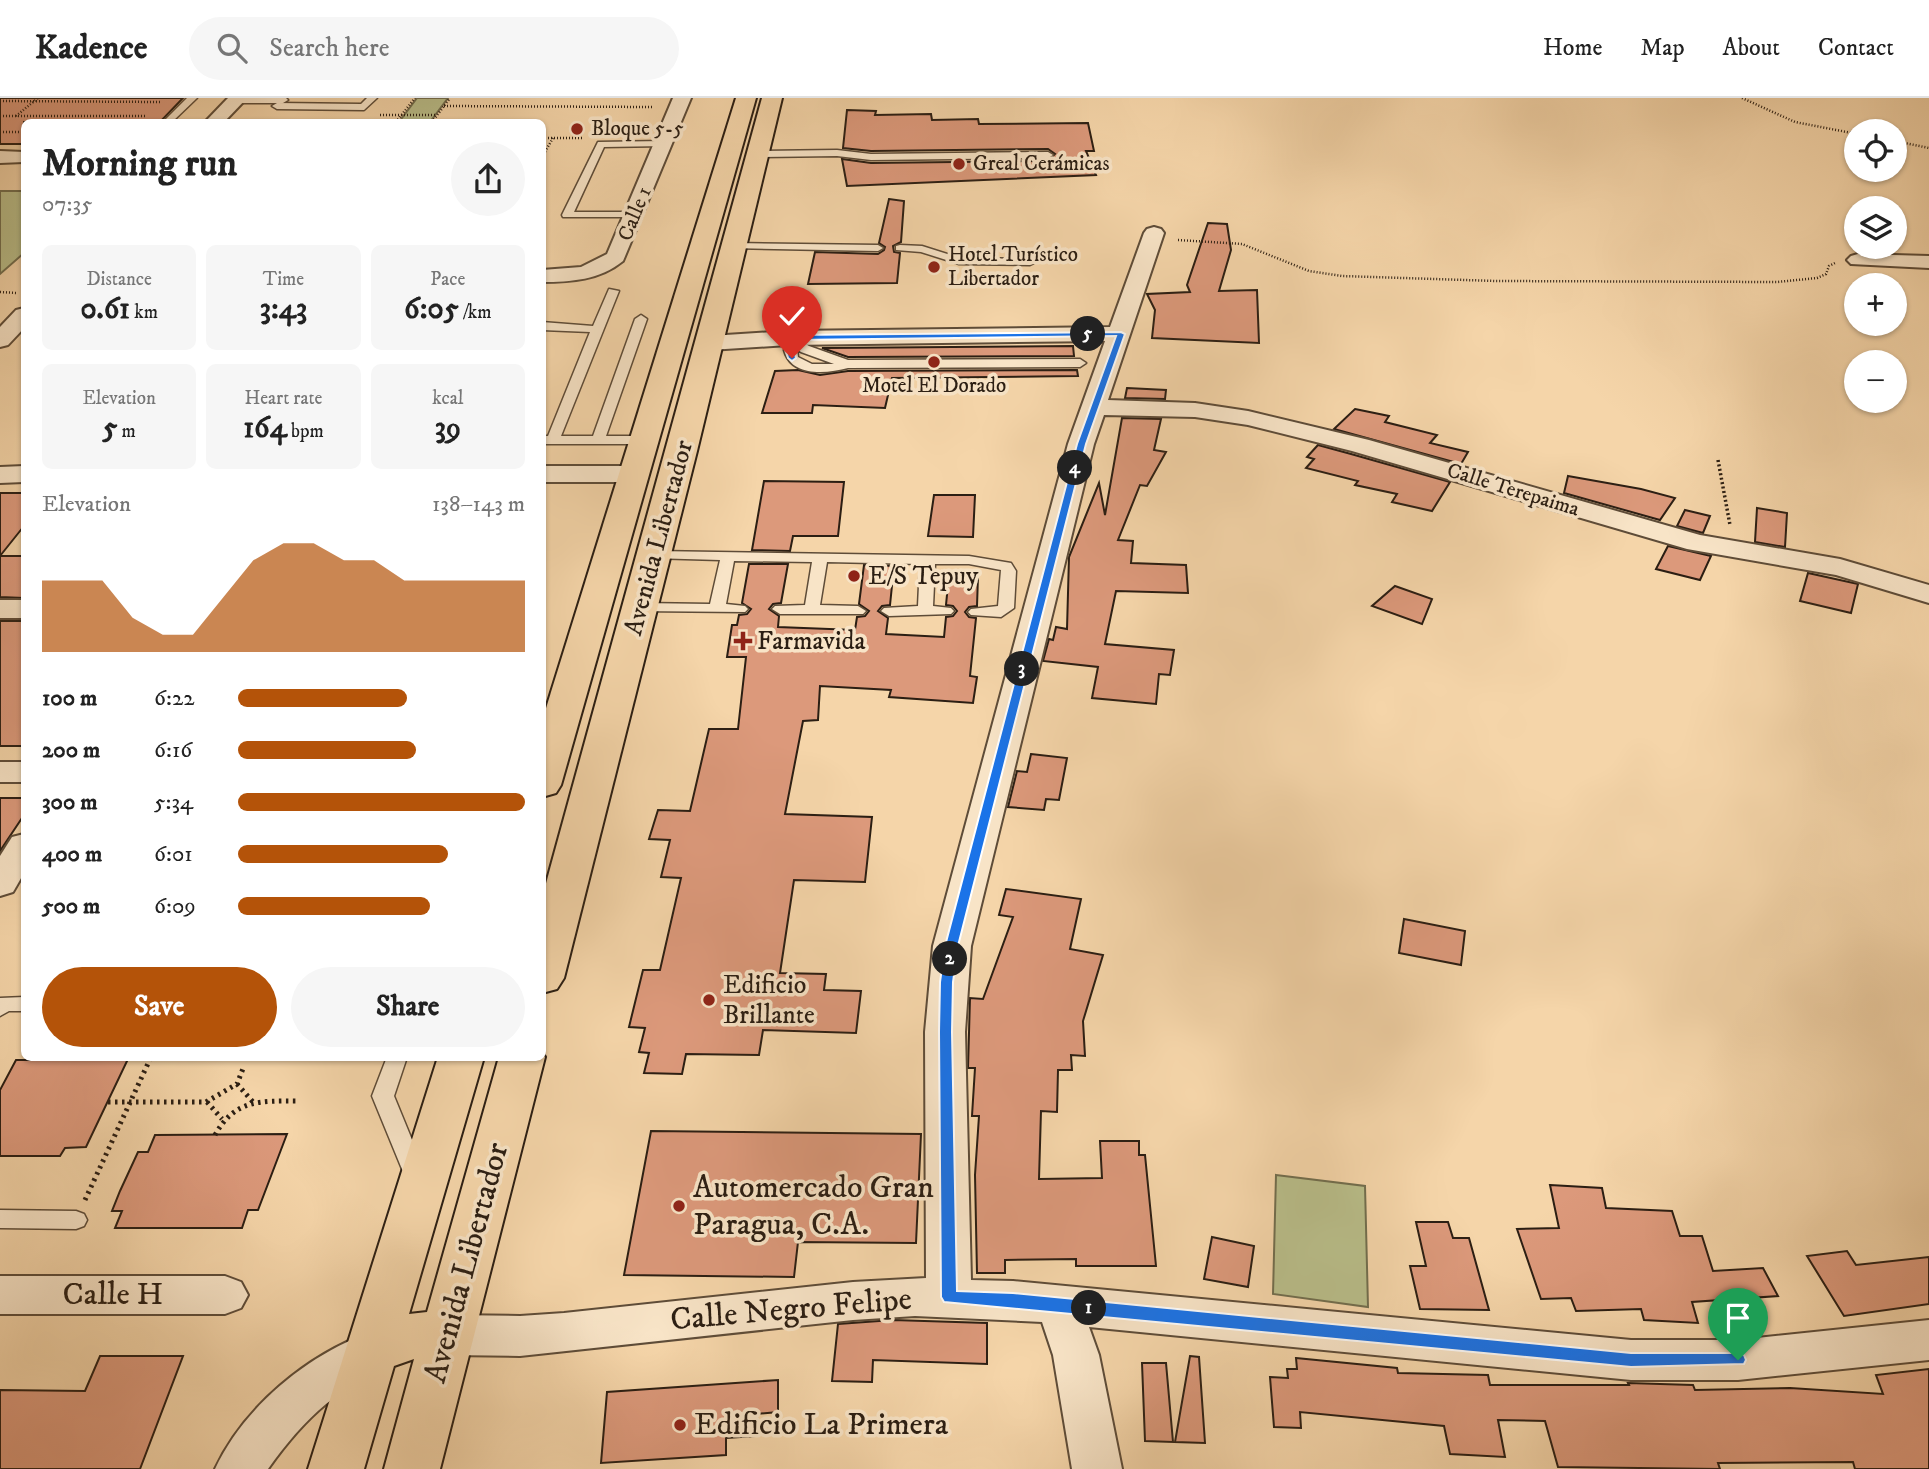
<!DOCTYPE html>
<html lang="en">
<head>
<meta charset="utf-8">
<style>
	body { margin:0; font-family:"IM FELL DW Pica",serif; background:#f6f6f6; color:#222; height:100vh; display:flex; flex-direction:column; font-size:26px; white-space:nowrap }
	* { box-sizing:border-box; margin:0 }
	p { font-size:23px; color:#767676 }
	.icon { flex:none; width:38px; height:38px; fill:none; stroke:currentColor; stroke-width:2; stroke-linecap:round; stroke-linejoin:round }
	.map { position:relative; flex:1; overflow:hidden }
	.side { position:absolute; left:21px; top:21px; width:525px; height:942px; display:flex; flex-direction:column; background:#fff; border-radius:10px; box-shadow:0 2px 5px #0004 }
	.side>* { flex:none }
	.buttons { position:absolute; left:1844px; top:21px; display:grid; gap:14px }
	.buttons a { display:grid; place-items:center; width:63px; height:63px; border-radius:50%; background:#fff; box-shadow:0 2px 5px #0004; font-size:35px }
	.pin { position:absolute; display:grid; place-items:center; width:60px; height:60px; color:#fff; margin:-72px -30px; border-radius:50% 50% 50% 0; rotate:-45deg; box-shadow:0 0 7px #0007 }
	.pin .icon { rotate:45deg }
	.km { position:absolute; width:35px; height:35px; margin:-18px; border-radius:50%; background:#222; color:#fff; font-size:19px; line-height:35px; text-align:center }
	.round { display:grid; place-items:center; flex:none; width:74px; height:74px; border-radius:37px; background:#f6f6f6 }
	.headline { display:flex; align-items:center; justify-content:space-between; height:119px; padding:0 21px }
	h1 { font-size:38px; font-weight:800; line-height:52px }
	.metrics { display:grid; grid-template-columns:repeat(3,1fr); gap:10px; height:119px; padding:7px 21px }
	.metrics div { display:grid; align-content:center; border-radius:10px; background:#f6f6f6; text-align:center }
	.metrics b { font-size:30px; font-weight:800 }
	.metrics small { font-size:19px; font-weight:400 }
	.metrics p { font-size:19px }
	.chart { height:196px; padding:14px 21px }
	.chart p { display:flex; justify-content:space-between }
	.chart svg { width:100%; height:126px; margin-top:7px; fill:#b45309; opacity:.7 }
	.cta { display:flex; gap:14px; margin-top:auto; padding:14px 21px }
	.cta a { flex:1; height:80px; border-radius:42px; background:#b45309; color:#fff; font-size:28px; font-weight:800; line-height:80px; text-align:center }
	.cta a+a { background:#f6f6f6; color:#222 }
	ul { padding:0 21px; list-style:none; font-size:23px }
	li { display:grid; grid-template-columns:112px 84px 1fr; align-items:center; height:52px }
	li i { height:18px; border-radius:9px; background:#b45309 }
	header { display:flex; align-items:center; gap:42px; box-sizing:border-box; height:98px; padding:0 35px; background:#fff; border-bottom:2px solid #e0e0e0 }
	header strong { font-size:33px }
	nav { display:flex; gap:38px; margin-inline-start:auto; font-size:24px }
	.search { width:490px; height:63px; background:#f6f6f6; display:flex; align-items:center; gap:18px; box-sizing:border-box; padding:0 24px; border-radius:38px; color:#767676; font-size:26px }
	.map>svg:first-child { display:block }
	.green { fill:#b9be8a; stroke:#726e4e; stroke-width:2 }
	.building { fill:#dc997b; stroke:#2b1e13; stroke-width:2 }
	.lines { fill:none; stroke-linecap:round; stroke-linejoin:round }
	.service-casing { stroke:#5e4c38; stroke-width:3 }
	.minor-casing { stroke:#5e4c38; stroke-width:4 }
	.primary-casing { stroke:#2b1e13; stroke-width:4 }
	.path-far2 { stroke:#2b1e13; stroke-width:2.5; stroke-dasharray:1 2; stroke-linecap:butt }
	.path-far1 { stroke:#2b1e13; stroke-width:3.5; stroke-dasharray:2 2.5; stroke-linecap:butt }
	.path { stroke:#2b1e13; stroke-width:5; stroke-dasharray:2.5 4.5; stroke-linecap:butt }
	.service { fill:#f8e4c7; fill-rule:evenodd }
	.minor { fill:#f8e4c7; fill-rule:evenodd }
	.primary { fill:#f5d5a9; fill-rule:evenodd }
	.route { fill:#1a73e8; stroke:#fff; stroke-width:2 }
	.poi-dot { fill:#8f2418; stroke:#f8e4c7; stroke-width:2.5 }
	.labels { text-anchor:middle; dominant-baseline:central; stroke-width:7; stroke-linejoin:round; paint-order:stroke }
	.far-poi-label { font-size:21px; fill:#2b1e13; stroke:#f8e4c7; text-anchor:start }
	.far-street-label { font-size:21px; fill:#2b1e13; stroke:#f8e4c7 }
	.street-label { font-size:26px; fill:#2b1e13; stroke:#f8e4c7 }
	.poi-label { font-size:26px; fill:#2b1e13; stroke:#f8e4c7; text-anchor:start }
	.near-poi-label { font-size:32px; fill:#2b1e13; stroke:#f8e4c7; text-anchor:start }
	.near-street-label { font-size:32px; fill:#2b1e13; stroke:#f8e4c7 }
</style>
</head>
<body>
<header>
<strong>Kadence</strong>
<div class="search"><svg class="icon" aria-label="search" viewBox="0 0 24 24"><circle cx="10" cy="10" r="6"/><path d="M15 15l6 6"/></svg>Search here</div>
<nav><a>Home</a><a>Map</a><a>About</a><a>Contact</a></nav>
</header>
<div class="map">
<svg width="1929" height="1371" viewBox="0 0 1929 1371">
	<rect width="100%" height="100%" fill="#f5d5a9"/>
	<filter id="stains"><feTurbulence type="fractalNoise" baseFrequency=".00286" numOctaves="4"/><feColorMatrix values="0 0 0 0 .2 0 0 0 0 .09 0 0 0 0 .02 0 0 0 .5 -.17"/></filter>
	<radialGradient id="worn" r=".72"><stop offset=".6" stop-color="#630" stop-opacity="0"/><stop offset="1" stop-color="#630" stop-opacity=".3"/></radialGradient>
	<g class="green">
		<polygon points="417,0 448,0 430,24 399,24"/>
		<polygon points="0,93 24,93 24,155 0,176"/>
		<polygon points="1276,1077 1365,1088 1368,1209 1273,1196"/>
	</g>
	<g class="building">
		<polygon points="0,0 183,0 160,24 24,24 24,46 0,46"/>
		<polygon points="847,12 876,13 875,17 931,16 932,22 978,21 979,26 1088,25 1094,53 1086,53 1096,77 847,88 842,61 871,65 1048,63 1055,56 1048,51 871,53 843,50"/>
		<polygon points="889,101 904,103 901,144 893,148 894,154 900,155 897,185 808,186 815,154 878,156 884,152 885,149 879,145"/>
		<polygon points="1208,125 1227,126 1231,152 1219,193 1257,192 1259,245 1152,240 1155,212 1147,196 1190,194 1187,187"/>
		<polygon points="1073,248 1074,258 848,259 822,250"/>
		<polygon points="798,272 820,277 848,273 1077,272 1078,278 892,280 885,310 813,307 812,315 762,315 775,273"/>
		<polygon points="1127,290 1166,292 1165,301 1125,300"/>
		<polygon points="1355,311 1389,318 1385,324 1437,337 1430,345 1468,354 1461,366 1334,331"/>
		<polygon points="1122,320 1161,321 1154,352 1166,354 1147,388 1140,387 1118,442 1133,443 1131,465 1186,467 1188,495 1116,493 1105,546 1174,552 1170,577 1159,576 1156,606 1092,600 1098,569 1043,563 1049,541 1053,542 1056,529 1067,531 1069,459 1099,385 1105,417"/>
		<polygon points="1318,347 1351,356 1450,384 1432,413 1392,404 1397,396 1355,387 1358,383 1306,370 1314,361 1307,359"/>
		<polygon points="1568,378 1641,391 1675,400 1660,422 1564,395"/>
		<polygon points="764,383 844,384 838,438 793,438 790,453 752,452"/>
		<polygon points="0,395 24,395 24,428 0,458 24,458 24,500 0,499"/>
		<polygon points="934,397 975,397 973,439 928,438"/>
		<polygon points="1757,410 1787,415 1785,449 1755,444"/>
		<polygon points="1685,412 1710,418 1703,435 1677,428"/>
		<polygon points="1668,448 1711,458 1700,482 1656,471"/>
		<polygon points="749,466 788,466 781,505 773,506 769,511 779,518 778,529 855,532 857,519 865,518 869,513 859,506 864,467 894,468 890,507 882,508 878,513 888,520 886,536 944,539 946,519 953,518 957,513 953,508 946,507 949,477 978,478 977,508 969,509 965,514 969,519 976,520 970,578 977,579 973,605 889,599 891,592 820,588 818,622 803,623 785,716 872,719 865,784 794,782 780,875 826,876 824,892 861,893 856,935 763,932 759,957 686,956 682,976 644,975 649,955 639,954 645,930 629,929 643,872 660,872 681,780 661,779 670,742 649,741 658,712 690,713 709,631 738,631 746,559 727,559 732,527 737,527 739,517 747,516 751,511 742,505"/>
		<polygon points="1808,475 1858,486 1851,515 1800,503"/>
		<polygon points="1395,488 1432,501 1422,526 1372,508"/>
		<polygon points="24,523 24,648 0,648 0,523"/>
		<polygon points="1031,656 1067,660 1059,702 1046,701 1044,712 1008,709 1017,673 1027,674"/>
		<polygon points="0,700 24,700 24,717 0,753"/>
		<polygon points="1006,791 1081,801 1070,851 1103,857 1083,923 1085,958 1071,957 1072,972 1058,972 1057,1014 1041,1013 1039,1081 1102,1080 1100,1043 1139,1043 1139,1057 1145,1057 1156,1168 1076,1168 1076,1161 1005,1162 1005,1175 977,1175 975,1077 979,1018 972,1018 975,970 968,970 970,900 983,901 1013,819 999,817"/>
		<polygon points="1404,821 1465,833 1461,867 1399,855"/>
		<polygon points="38,959 128,961 86,1049 65,1050 60,1058 0,1058 0,992 16,962 37,962"/>
		<polygon points="651,1033 921,1036 916,1145 798,1144 794,1179 624,1177"/>
		<polygon points="287,1036 258,1112 248,1112 242,1130 115,1130 122,1113 112,1113 120,1093 138,1054 148,1054 155,1037"/>
		<polygon points="1550,1087 1602,1090 1606,1110 1672,1113 1680,1138 1702,1138 1713,1173 1763,1170 1778,1198 1692,1204 1698,1225 1644,1222 1641,1211 1576,1213 1571,1200 1541,1201 1517,1131 1559,1130"/>
		<polygon points="1416,1124 1448,1124 1453,1140 1469,1140 1489,1212 1420,1211 1410,1168 1426,1168"/>
		<polygon points="1212,1139 1254,1148 1248,1189 1204,1181"/>
		<polygon points="1847,1153 1856,1167 1929,1159 1929,1206 1844,1218 1807,1158"/>
		<polygon points="893,1222 987,1225 987,1266 873,1262 872,1284 832,1283 838,1226"/>
		<polygon points="100,1258 183,1258 140,1371 0,1371 0,1292 85,1293"/>
		<polygon points="1190,1258 1199,1259 1205,1345 1175,1344"/>
		<polygon points="1296,1260 1397,1270 1398,1275 1488,1277 1490,1287 1629,1287 1628,1285 1693,1287 1695,1292 1790,1290 1883,1296 1876,1277 1929,1271 1929,1371 1855,1371 1853,1364 1718,1365 1720,1371 1558,1369 1545,1323 1498,1322 1505,1359 1450,1356 1444,1328 1300,1314 1301,1330 1274,1329 1270,1279 1288,1280 1287,1271 1297,1271"/>
		<polygon points="1142,1265 1166,1265 1173,1344 1145,1343"/>
		<polygon points="778,1282 778,1314 756,1316 755,1338 726,1340 726,1357 601,1365 607,1294"/>
	</g>
	<g class="lines">
		<g class="service-casing">
			<g id="service">
				<polygon points="187,0 197,0 172,24 163,24"/>
				<polygon points="233,0 286,0 288,2 283,5 236,5 231,2"/>
				<polygon points="367,0 377,0 364,12 277,11 272,8 277,5 361,6"/>
				<polygon points="663,43 668,46 666,48 604,49 574,114 634,114 639,117 638,119 563,119 562,117 598,44"/>
				<polygon points="837,52 871,56 1048,54 1053,57 1048,60 871,62 837,58 758,59 753,56 758,53"/>
				<polygon points="735,145 878,147 883,150 878,153 731,150 731,146"/>
				<polygon points="900,147 922,148 960,160 1030,161 1036,164 1030,167 959,166 921,154 896,152 896,148"/>
				<polygon points="609,191 619,193 561,338 593,338 635,221 641,217 647,221 606,338 646,338 653,342 646,346 542,346 542,338 548,338 590,234 542,232 542,224 593,228"/>
				<path d="M788,236l21,12 39,14 232,-1 6,4 -6,4 -232,1c-22,6 -57,9 -64,-18l4,-7 -6,-5zM797,251l4,3 33,12h-22l-14,-7z"/>
				<polygon points="655,453 969,458 1011,465 1016,473 1014,510 1001,519 971,517 968,514 971,511 998,508 1001,472 969,466 935,466 933,508 951,510 954,513 951,516 889,518 881,513 884,510 918,508 920,466 827,464 820,507 858,508 866,513 863,516 780,516 772,511 775,508 805,507 812,464 734,463 726,506 745,508 748,511 745,514 636,513 633,510 636,507 641,505 710,506 720,462 650,460 648,457"/>
				<polygon points="24,899 24,913 9,913 0,918 0,900"/>
				<polygon points="387,959 407,959 394,998 426,1076 423,1082 415,1085 407,1082 404,1076 372,998"/>
				<polygon points="0,1112 76,1113 84,1116 87,1122 84,1128 76,1131 0,1130"/>
			</g>
		</g>
		<g class="minor-casing">
			<g id="minor">
				<polygon points="228,0 247,0 224,24 205,24"/>
				<path d="M673,0h18l-68,163c-23,19 -52,21 -81,21v-12l39,-3 26,-13z"/>
				<polygon points="0,53 24,54 24,64 0,65"/>
				<polygon points="1154,129 1161,131 1164,135 1108,302 1195,305 1248,313 1369,342 1700,437 1840,461 1929,487 1929,505 1836,477 1687,451 1352,353 1248,327 1195,319 1104,317 1094,346 971,848 965,934 971,1182 1013,1183 1631,1242 1738,1242 1929,1222 1929,1262 1738,1282 1631,1282 1089,1229 1099,1257 1122,1371 1072,1371 1053,1257 1042,1224 915,1218 853,1222 520,1258 448,1257 432,1251 425,1237 432,1223 448,1217 520,1218 564,1215 853,1184 926,1180 925,934 933,848 1068,346 1105,243 788,247 710,252 702,250 698,245 702,240 710,238 788,233 1110,229 1144,135 1147,131"/>
				<polygon points="1858,156 1929,158 1929,170 1851,166 1847,162 1851,158"/>
				<polygon points="24,210 24,230 8,247 0,249 0,229 16,212"/>
				<polygon points="24,368 24,384 0,385 0,369"/>
				<polygon points="542,368 636,368 645,370 649,376 645,382 636,384 542,384"/>
				<rect x="0" y="502" width="24" height="18"/>
				<rect x="0" y="664" width="24" height="20"/>
				<polygon points="24,736 24,775 13,794 0,798 0,758 12,739"/>
				<polygon points="0,1178 225,1178 241,1184 248,1197 241,1210 225,1216 0,1216"/>
				<path d="M371,1234l16,6 7,14c-13,27 -45,34 -68,52 -22,18 -41,41 -58,65h-53c29,-62 92,-114 156,-137z"/>
			</g>
		</g>
		<g class="primary-casing">
			<g id="primary">
				<polygon points="736,0 756,0 561,687 556,695 542,699 542,623"/>
				<polygon points="762,0 782,0 697,353 564,880 557,891 542,895 542,800"/>
				<polygon points="542,955 545,959 440,1371 384,1371 414,1261 394,1268 364,1371 308,1371 438,959 484,959 409,1216 427,1214 499,959 542,959"/>
			</g>
		</g>
		<g class="path-far2">
			<polyline points="1742,0 1795,24 1857,36"/>
			<polyline points="0,3 160,4"/>
			<polyline points="444,8 653,9"/>
			<polyline points="380,17 437,17"/>
			<polyline points="0,18 145,18"/>
			<polyline points="16,18 38,0"/>
			<polyline points="396,24 415,0"/>
			<polyline points="432,24 450,0"/>
			<polyline points="0,34 24,34"/>
			<polyline points="542,40 584,40"/>
			<polyline points="1895,43 1929,50"/>
			<polyline points="542,59 553,40"/>
			<polyline points="1178,142 1242,146 1309,173 1342,178 1496,183 1777,184 1817,180 1826,176 1829,168 1835,165"/>
			<polyline points="0,194 17,195"/>
		</g>
		<polyline class="path-far1" points="1718,362 1730,427"/>
		<g class="path">
			<polyline points="237,986 253,1004"/>
			<polyline points="108,1004 206,1004 237,986 244,968"/>
			<polyline points="207,1004 222,1021"/>
			<path d="M215,1037c20,-36 45,-34 83,-34"/>
			<polyline points="85,1102 151,959"/>
		</g>
		<use href="#service" class="service"/>
		<use href="#minor" class="minor"/>
		<use href="#primary" class="primary"/>
	</g>
	<polygon class="route" points="1121,234 1125,236 1086,346 958,848 953,884 952,934 957,1193 1013,1195 1631,1255 1738,1255 1744,1257 1746,1262 1744,1266 1631,1269 944,1204 941,1199 939,934 940,884 945,848 1077,346 1116,238 794,242 797,246 794,252 796,260 792,263 788,260 786,252 789,246 784,240 788,237"/>
	<g class="poi-dot">
		<circle cx="577" cy="31" r="7"/>
		<circle cx="959" cy="66" r="7"/>
		<circle cx="934" cy="169" r="7"/>
		<circle cx="934" cy="264" r="7"/>
		<circle cx="854" cy="478" r="7"/>
		<path d="M739.5 532.5h7v7h7v7h-7v7h-7v-7h-7v-7h7z"/>
		<circle cx="709" cy="902" r="7"/>
		<circle cx="679" cy="1108" r="7"/>
		<circle cx="680" cy="1327" r="7"/>
	</g>
	<g class="labels">
		<g class="far-poi-label">
			<text x="591" y="31">Bloque 5-5</text>
			<text x="973" y="66">Greal Cerámicas</text>
			<text x="948" y="157">Hotel Turístico<tspan x="948" dy="24">Libertador</tspan></text>
			<text x="934" y="288" text-anchor="middle">Motel El Dorado</text>
		</g>
		<g class="far-street-label">
			<text transform="translate(635 116) rotate(-68)">Calle 1</text>
			<text transform="translate(1513 392) rotate(17)">Calle Terepaima</text>
		</g>
		<g class="street-label">
			<text transform="translate(659 440) rotate(-75)">Avenida Libertador</text>
		</g>
		<g class="poi-label">
			<text x="868" y="478">E/S Tepuy</text>
			<text x="757" y="543">Farmavida</text>
			<text x="723" y="887">Edificio<tspan x="723" dy="30">Brillante</tspan></text>
		</g>
		<g class="near-poi-label">
			<text x="693" y="1090">Automercado Gran<tspan x="693" dy="37">Paragua, C.A.</tspan></text>
			<text x="694" y="1327">Edificio La Primera</text>
		</g>
		<g class="near-street-label">
			<text transform="translate(467 1165) rotate(-75)">Avenida Libertador</text>
			<text x="113" y="1197">Calle H</text>
			<text transform="translate(791 1212) rotate(-5)">Calle Negro Felipe</text>
		</g>
	</g>
	<rect width="100%" height="100%" filter="url(#stains)"/>
	<rect width="100%" height="100%" fill="url(#worn)"/>
</svg>
<div class="buttons">
<a><svg class="icon" aria-label="locate" viewBox="0 0 24 24"><circle cx="12" cy="12" r="6"/><path d="M12 2v4M12 18v4M2 12h4M18 12h4"/></svg></a>
<a><svg class="icon" aria-label="layers" viewBox="0 0 24 24"><path d="M12 4l9 5-9 5-9-5zM3 14l9 5 9-5"/></svg></a>
<a>+</a>
<a>−</a>
</div>
<div class="pin" style="left:1738px;top:1262px;background:#1e9e55"><svg class="icon" aria-label="arrive" viewBox="0 0 24 24"><path d="M6 21V4h12l-3 4 3 4H6"/></svg></div>
<div class="pin" style="left:792px;top:260px;background:#d93025"><svg class="icon" aria-label="check" viewBox="0 0 24 24"><path d="M5 12l5 5 9-10"/></svg></div>
<b class="km" style="left:1089px;top:1210px">1</b>
<b class="km" style="left:950px;top:861px">2</b>
<b class="km" style="left:1022px;top:571px">3</b>
<b class="km" style="left:1075px;top:370px">4</b>
<b class="km" style="left:1088px;top:236px">5</b>
<section class="side">
<div class="headline"><div><h1>Morning run</h1><p>07:35</p></div><a class="round"><svg class="icon" aria-label="share" viewBox="0 0 24 24"><path d="M12 15V3M7 8l5-5 5 5M5 13v7h14v-7"/></svg></a></div>
<div class="metrics">
<div><p>Distance</p><b>0.61<small> km</small></b></div>
<div><p>Time</p><b>3:43</b></div>
<div><p>Pace</p><b>6:05<small> /km</small></b></div>
</div>
<div class="metrics">
<div><p>Elevation</p><b>5<small> m</small></b></div>
<div><p>Heart rate</p><b>164<small> bpm</small></b></div>
<div><p>kcal</p><b>39</b></div>
</div>
<div class="chart"><p><span>Elevation</span>138–143 m</p>
<svg viewBox="0 0 160 44" preserveAspectRatio="none"><path d="M0 44V19L10 19L20 19L30 32L40 38L50 38L60 25L70 12L80 6L90 6L100 12L110 12L120 19L130 19L140 19L150 19L160 19V44z"/></svg>
</div>
<ul>
<li><b>100 m</b>6:22<i style="width:59%"></i></li>
<li><b>200 m</b>6:16<i style="width:62%"></i></li>
<li><b>300 m</b>5:34<i style="width:100%"></i></li>
<li><b>400 m</b>6:01<i style="width:73%"></i></li>
<li><b>500 m</b>6:09<i style="width:67%"></i></li>
</ul>
<div class="cta"><a>Save</a><a>Share</a></div>
</section>
</div>
</body>
</html>
